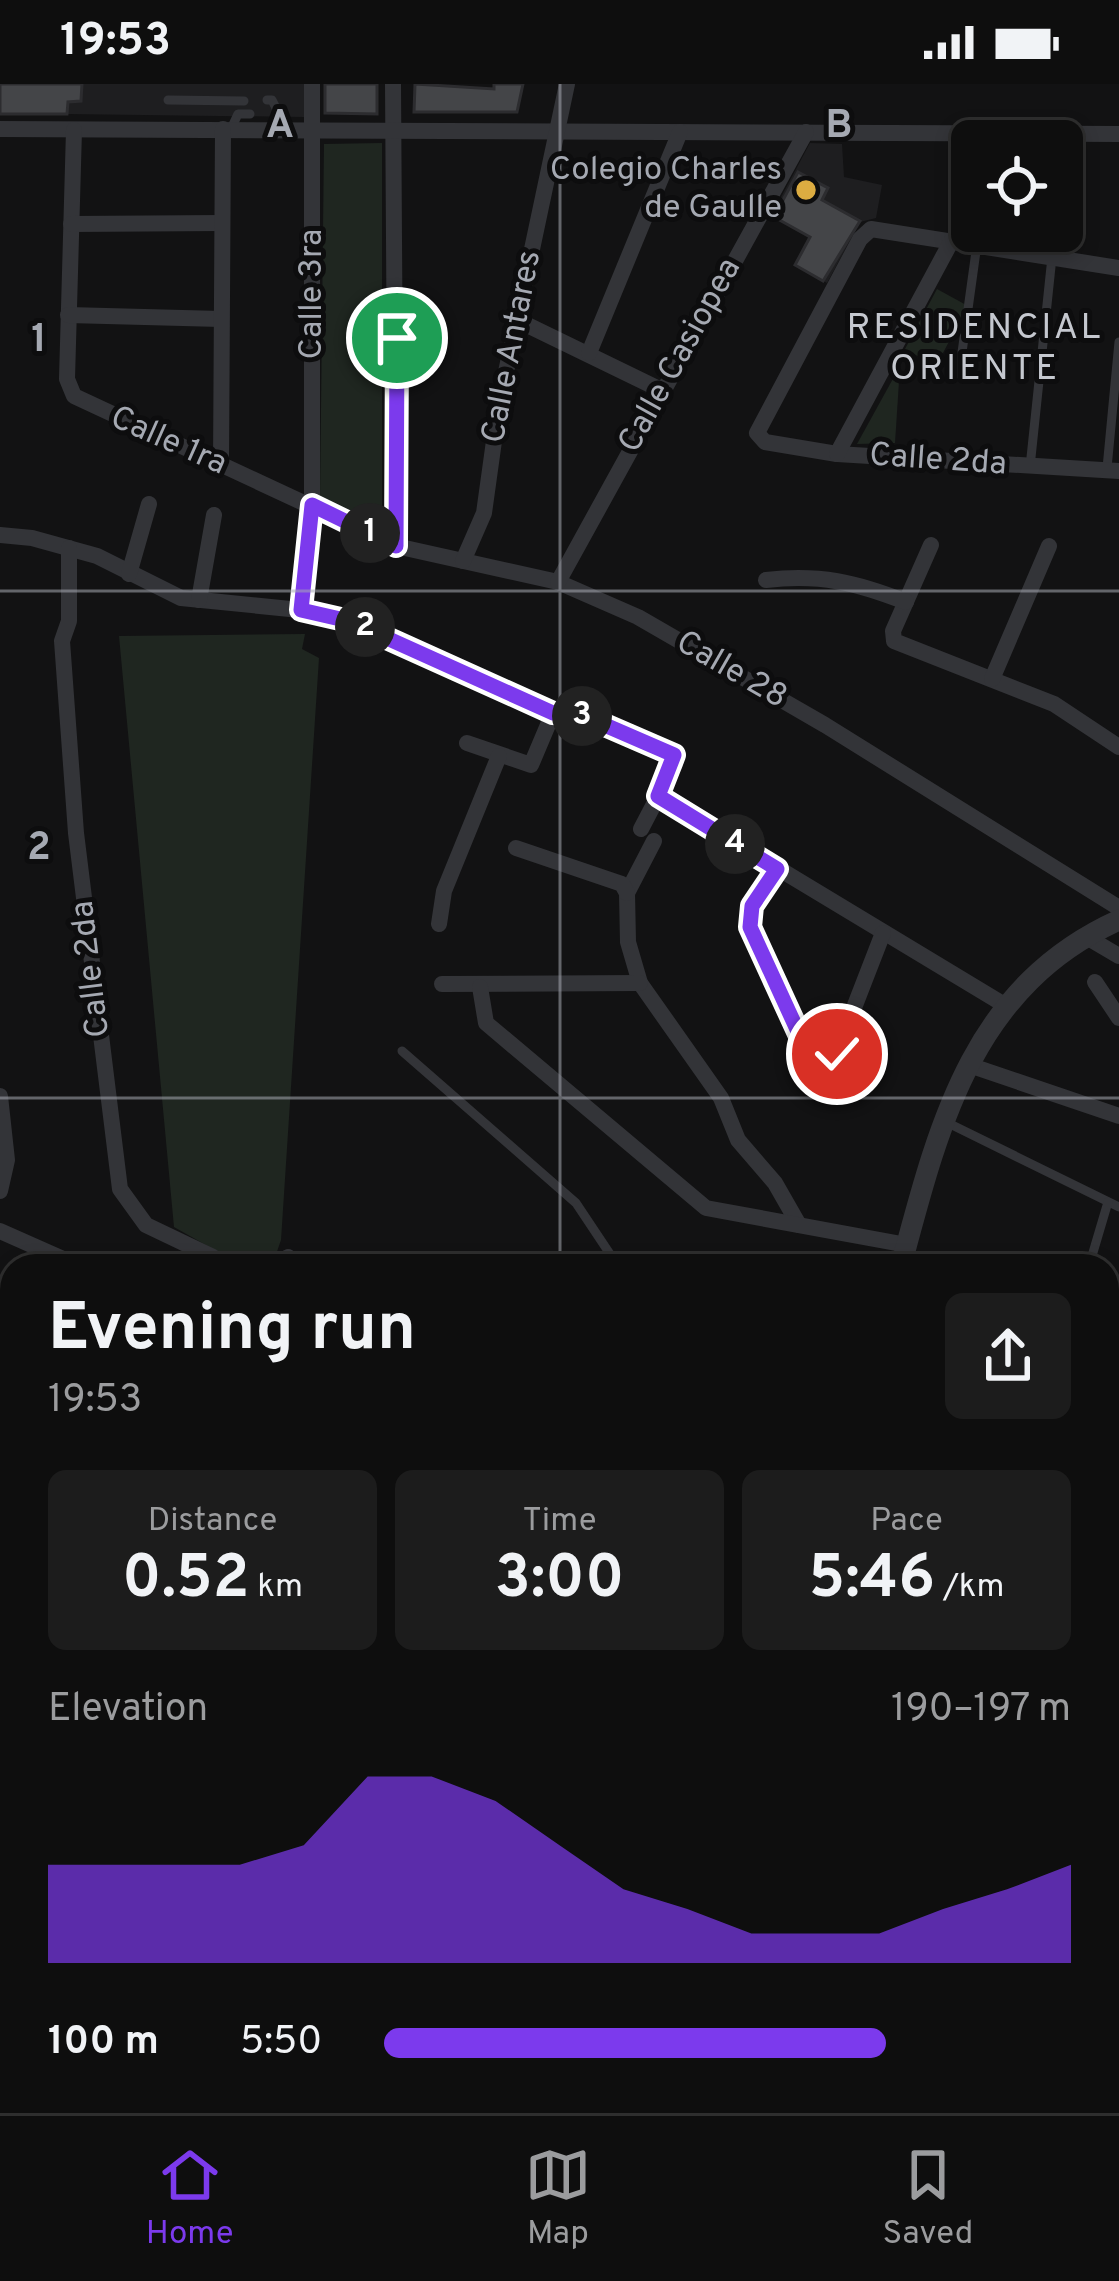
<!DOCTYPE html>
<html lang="en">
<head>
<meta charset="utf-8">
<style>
	body { margin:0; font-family:Overpass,sans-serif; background:#1c1c1c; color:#f1f3f6; height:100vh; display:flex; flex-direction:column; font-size:45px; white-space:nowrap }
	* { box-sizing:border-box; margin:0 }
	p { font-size:39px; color:#9b9c9e }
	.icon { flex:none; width:66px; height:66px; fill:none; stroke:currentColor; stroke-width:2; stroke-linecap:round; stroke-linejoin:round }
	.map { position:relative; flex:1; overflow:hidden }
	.panel { position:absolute; left:0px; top:1170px; width:1119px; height:861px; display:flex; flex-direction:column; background:#0e0e0e; border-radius:36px 36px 0 0; box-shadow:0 6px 18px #0003,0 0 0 3px #2e2e2e }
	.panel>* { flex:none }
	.tools { position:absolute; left:951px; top:36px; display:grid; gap:24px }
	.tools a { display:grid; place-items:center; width:132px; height:132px; border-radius:18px; background:#0e0e0e; box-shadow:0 6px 18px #0003,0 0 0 3px #2e2e2e; font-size:60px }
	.pin { position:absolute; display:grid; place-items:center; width:102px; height:102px; color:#fff; margin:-51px; border:6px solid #fff; border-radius:50%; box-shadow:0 3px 12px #0007 }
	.km { position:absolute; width:60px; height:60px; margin:-30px; border-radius:50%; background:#222; color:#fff; font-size:33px; line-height:60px; text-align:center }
	.round { display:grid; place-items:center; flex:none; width:126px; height:126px; border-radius:18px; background:#1c1c1c }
	.head { display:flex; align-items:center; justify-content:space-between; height:204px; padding:0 48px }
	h1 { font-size:66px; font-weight:700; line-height:90px }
	.metrics { display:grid; grid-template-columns:repeat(3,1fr); gap:18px; height:204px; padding:12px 48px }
	.metrics div { display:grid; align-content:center; border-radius:18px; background:#1c1c1c; text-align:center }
	.metrics b { font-size:60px; font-weight:700 }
	.metrics small { font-size:33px; font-weight:400 }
	.metrics p { font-size:33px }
	.chart { height:336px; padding:24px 48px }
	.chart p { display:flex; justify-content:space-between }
	.chart svg { width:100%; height:216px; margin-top:12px; fill:#7c3aed; opacity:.7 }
	ul { padding:0 48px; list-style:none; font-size:39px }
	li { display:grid; grid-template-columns:192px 144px 1fr; align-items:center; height:90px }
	li i { height:30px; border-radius:15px; background:#7c3aed }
	.status { display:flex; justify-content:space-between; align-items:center; height:84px; padding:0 60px; background:#0e0e0e; direction:ltr }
	.status svg { height:33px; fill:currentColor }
	.tabs { display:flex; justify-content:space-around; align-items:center; height:168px; border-top:3px solid #2e2e2e; background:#0e0e0e; font-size:33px; color:#9b9c9e }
	.tabs a { display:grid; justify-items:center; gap:6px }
	.tabs .active { color:#7c3aed }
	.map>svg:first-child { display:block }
	.built { fill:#1e1e20 }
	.green { fill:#1f2620 }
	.building { fill:#444548; stroke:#2c2c2f; stroke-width:3 }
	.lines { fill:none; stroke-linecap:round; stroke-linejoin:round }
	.service { stroke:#333438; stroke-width:9 }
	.minor { stroke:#333438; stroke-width:16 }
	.tertiary { stroke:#333438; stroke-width:21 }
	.route-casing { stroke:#fff; stroke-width:24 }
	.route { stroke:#7c3aed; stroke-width:15 }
	.grid { fill:none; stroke:#a5a9b2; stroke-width:3; stroke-opacity:0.55 }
	.poi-dot { fill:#dcac41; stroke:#0d0d0e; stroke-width:4.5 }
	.labels { text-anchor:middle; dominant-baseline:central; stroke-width:10; stroke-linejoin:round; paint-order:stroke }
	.poi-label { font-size:33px; fill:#a5a9b2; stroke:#0d0d0e; text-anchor:end }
	.street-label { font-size:33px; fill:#a5a9b2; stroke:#0d0d0e }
	.neighbourhood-label { font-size:36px; letter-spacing:3px; fill:#c5c8cf; stroke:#0d0d0e }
	.grid-label { font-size:39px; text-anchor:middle; font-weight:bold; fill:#a5a9b2; stroke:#0d0d0e; stroke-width:10; stroke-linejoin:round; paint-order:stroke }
</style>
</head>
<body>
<div class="status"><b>19:53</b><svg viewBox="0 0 49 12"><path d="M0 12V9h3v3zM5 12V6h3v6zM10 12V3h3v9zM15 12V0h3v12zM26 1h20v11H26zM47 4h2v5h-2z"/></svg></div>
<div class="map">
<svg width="1119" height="2029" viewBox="0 0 1119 2029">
	<rect width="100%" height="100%" fill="#121213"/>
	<g class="built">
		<polygon points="67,0 304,0 304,33 67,30"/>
		<polygon points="810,59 842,60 844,93 882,101 876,134 860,138 827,199 795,181 809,152 771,132"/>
	</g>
	<g class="green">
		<polygon points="382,59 382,446 320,415 324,60"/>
		<polygon points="937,205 968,222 936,282 905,265"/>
		<polygon points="900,282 895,359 857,360"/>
		<polygon points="305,550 302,565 319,574 281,1156 272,1182 225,1182 220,1169 174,1143 119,552"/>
	</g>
	<g class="building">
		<polygon points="0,0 82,0 81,17 68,18 67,30 0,30"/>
		<polygon points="325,0 377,0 377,30 325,29"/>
		<polygon points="415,0 494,5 494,0 523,0 517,28 414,28"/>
		<polygon points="798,88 828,104 822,116 860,137 823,197 795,181 810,153 774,133"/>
		<polygon points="12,1293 12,1355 0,1378 0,1316"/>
		<polygon points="1107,1368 1119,1372 1119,1505 1107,1501"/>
	</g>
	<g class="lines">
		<g class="service">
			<polyline points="168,16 244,17"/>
			<polyline points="267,16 272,16 286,44"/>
			<polyline points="231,45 238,30 250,30"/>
			<polyline points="959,290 977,160"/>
			<polyline points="1030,383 1052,173"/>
			<polyline points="1107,384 1119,258"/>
			<polyline points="402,967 576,1119 618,1182"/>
			<polyline points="946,1038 1119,1123"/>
			<polyline points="1089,1182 1108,1118"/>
			<polyline points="0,1924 12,1930"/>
			<polyline points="116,2019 124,2029"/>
			<polyline points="86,2029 88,2019"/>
		</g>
		<g class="minor">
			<polyline points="393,0 396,462"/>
			<polyline points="0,45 1119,50"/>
			<polyline points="74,46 67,295 74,312 396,462 558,498 638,533 825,641 1119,824"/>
			<polyline points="71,140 222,139"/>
			<polyline points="1119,184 871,145 860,155 757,349 765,358 837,370 1119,387"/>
			<polyline points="68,231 221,235"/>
			<polyline points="517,236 661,306"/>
			<polyline points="589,269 680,48"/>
			<polyline points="837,370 952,156"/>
			<polyline points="221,382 223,45"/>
			<polyline points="0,451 32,454 97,472 181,514 320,528 349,537 553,629 584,632 667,665 675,680 641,745"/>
			<polyline points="931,461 893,547 894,557 1054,620 1119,663"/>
			<polyline points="69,464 69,537 62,557 76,749 120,1105 146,1141 213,1173 216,1182"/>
			<polyline points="463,477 484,429 499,321 567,0"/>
			<polyline points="129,490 149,420"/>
			<path d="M766,496c54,-6 89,2 140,22"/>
			<polyline points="558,498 806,48"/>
			<polyline points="199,516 214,431"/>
			<polyline points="301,526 312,420 312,0"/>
			<polyline points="992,595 1049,462"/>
			<polyline points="467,659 531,681 553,629"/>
			<polyline points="658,712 1003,920"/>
			<polyline points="654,757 627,809 628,858 640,899 721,1014 738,1056 775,1099 799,1141"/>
			<polyline points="516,764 622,800 627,809"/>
			<polyline points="777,785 752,822 750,843 812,978 823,982 833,978 883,849"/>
			<polyline points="439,840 444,807 499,672"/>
			<polyline points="1085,852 1119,872"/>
			<polyline points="1095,898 1119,934"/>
			<polyline points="442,900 640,899"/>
			<polyline points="480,903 486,939 706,1124 907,1161"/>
			<polyline points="969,981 1119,1032"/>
			<polyline points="0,1012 7,1076 0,1107"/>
			<polyline points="0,1147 79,1182"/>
			<polyline points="288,1173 302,1182"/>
			<polyline points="0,1234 12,1236"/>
			<polyline points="1107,1294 1119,1298"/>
			<polyline points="0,1430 12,1404"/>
			<polyline points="0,1482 12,1489"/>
			<polyline points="1107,1604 1119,1608"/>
			<polyline points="0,1618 12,1624"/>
			<polyline points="1107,1721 1119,1688"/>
			<polyline points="1107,1746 1119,1754"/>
			<polyline points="6,1756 12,1743"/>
			<polyline points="0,1874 12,1881"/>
			<polyline points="1107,1920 1119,1928"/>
			<polyline points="1107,2001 1119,1987"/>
			<polyline points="261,2019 279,2029"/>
			<polyline points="486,2019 505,2029"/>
			<polyline points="714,2019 727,2029"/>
			<polyline points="1071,2019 1085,2029"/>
			<polyline points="947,2029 952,2019"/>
			<polyline points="1028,2029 1033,2019"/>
		</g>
		<g class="tertiary">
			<path d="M901,1182c38,-143 72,-280 218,-346"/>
			<polyline points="549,2029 559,2019"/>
		</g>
	</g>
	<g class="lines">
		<g class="route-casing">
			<polyline id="route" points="397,254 396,462 312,421 301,526 349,537 553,629 584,632 674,671 658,712 777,785 752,822 750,843 812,978 823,982 837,970"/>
		</g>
		<use href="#route" class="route"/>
	</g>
	<path class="grid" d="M560,0v1182M0,507h1119M0,1014h1119M0,1522h12M1107,1522h12M560,2019v10"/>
	<circle class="poi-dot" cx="806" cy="106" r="12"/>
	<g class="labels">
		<g class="poi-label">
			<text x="782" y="87">Colegio Charles<tspan x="782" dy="38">de Gaulle</tspan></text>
		</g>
		<g class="street-label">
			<text transform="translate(313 210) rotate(-90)">Calle 3ra</text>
			<text transform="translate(513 263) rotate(-79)">Calle Antares</text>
			<text transform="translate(681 272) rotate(-61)">Calle Casiopea</text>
			<text transform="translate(168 358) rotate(24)">Calle 1ra</text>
			<text transform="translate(938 377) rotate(4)">Calle 2da</text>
			<text transform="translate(731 587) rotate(30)">Calle 28</text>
			<text transform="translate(92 885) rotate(-97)">Calle 2da</text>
		</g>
		<g class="neighbourhood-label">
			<text x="975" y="245">RESIDENCIAL<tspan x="975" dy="41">ORIENTE</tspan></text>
		</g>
	</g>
	<g class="grid-label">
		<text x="280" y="53">A</text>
		<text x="839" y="53">B</text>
		<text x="39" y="267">1</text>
		<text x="39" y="775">2</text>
	</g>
</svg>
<div class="tools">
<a><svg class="icon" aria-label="locate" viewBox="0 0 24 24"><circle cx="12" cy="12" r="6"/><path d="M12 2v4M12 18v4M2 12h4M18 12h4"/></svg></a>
</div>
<div class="pin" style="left:397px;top:254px;background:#1e9e55"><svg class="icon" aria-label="arrive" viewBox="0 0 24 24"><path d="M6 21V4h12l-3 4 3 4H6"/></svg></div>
<div class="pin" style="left:837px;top:970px;background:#d93025"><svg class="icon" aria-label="check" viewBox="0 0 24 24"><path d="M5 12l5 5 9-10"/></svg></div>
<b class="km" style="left:370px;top:449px">1</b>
<b class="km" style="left:365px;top:543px">2</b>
<b class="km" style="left:582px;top:632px">3</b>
<b class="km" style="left:735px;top:760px">4</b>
<section class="panel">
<div class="head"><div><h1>Evening run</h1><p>19:53</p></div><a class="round"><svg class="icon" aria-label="share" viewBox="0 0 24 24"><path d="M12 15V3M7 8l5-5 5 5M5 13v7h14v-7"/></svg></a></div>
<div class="metrics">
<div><p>Distance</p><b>0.52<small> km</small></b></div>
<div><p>Time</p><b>3:00</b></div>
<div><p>Pace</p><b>5:46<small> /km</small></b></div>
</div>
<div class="chart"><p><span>Elevation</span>190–197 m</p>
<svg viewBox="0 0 160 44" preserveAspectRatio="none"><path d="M0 44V24L10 24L20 24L30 24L40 20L50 6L60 6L70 11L80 20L90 29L100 33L110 38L120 38L130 38L140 33L150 29L160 24V44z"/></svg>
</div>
<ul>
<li><b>100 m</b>5:50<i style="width:73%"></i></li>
</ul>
</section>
</div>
<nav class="tabs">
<a class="active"><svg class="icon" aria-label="home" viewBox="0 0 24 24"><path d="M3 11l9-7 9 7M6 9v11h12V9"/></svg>Home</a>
<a><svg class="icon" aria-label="map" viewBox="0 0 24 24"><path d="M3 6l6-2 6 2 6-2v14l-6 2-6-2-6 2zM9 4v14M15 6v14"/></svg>Map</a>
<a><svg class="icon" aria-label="saved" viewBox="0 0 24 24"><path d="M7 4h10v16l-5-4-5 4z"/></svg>Saved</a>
</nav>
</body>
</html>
